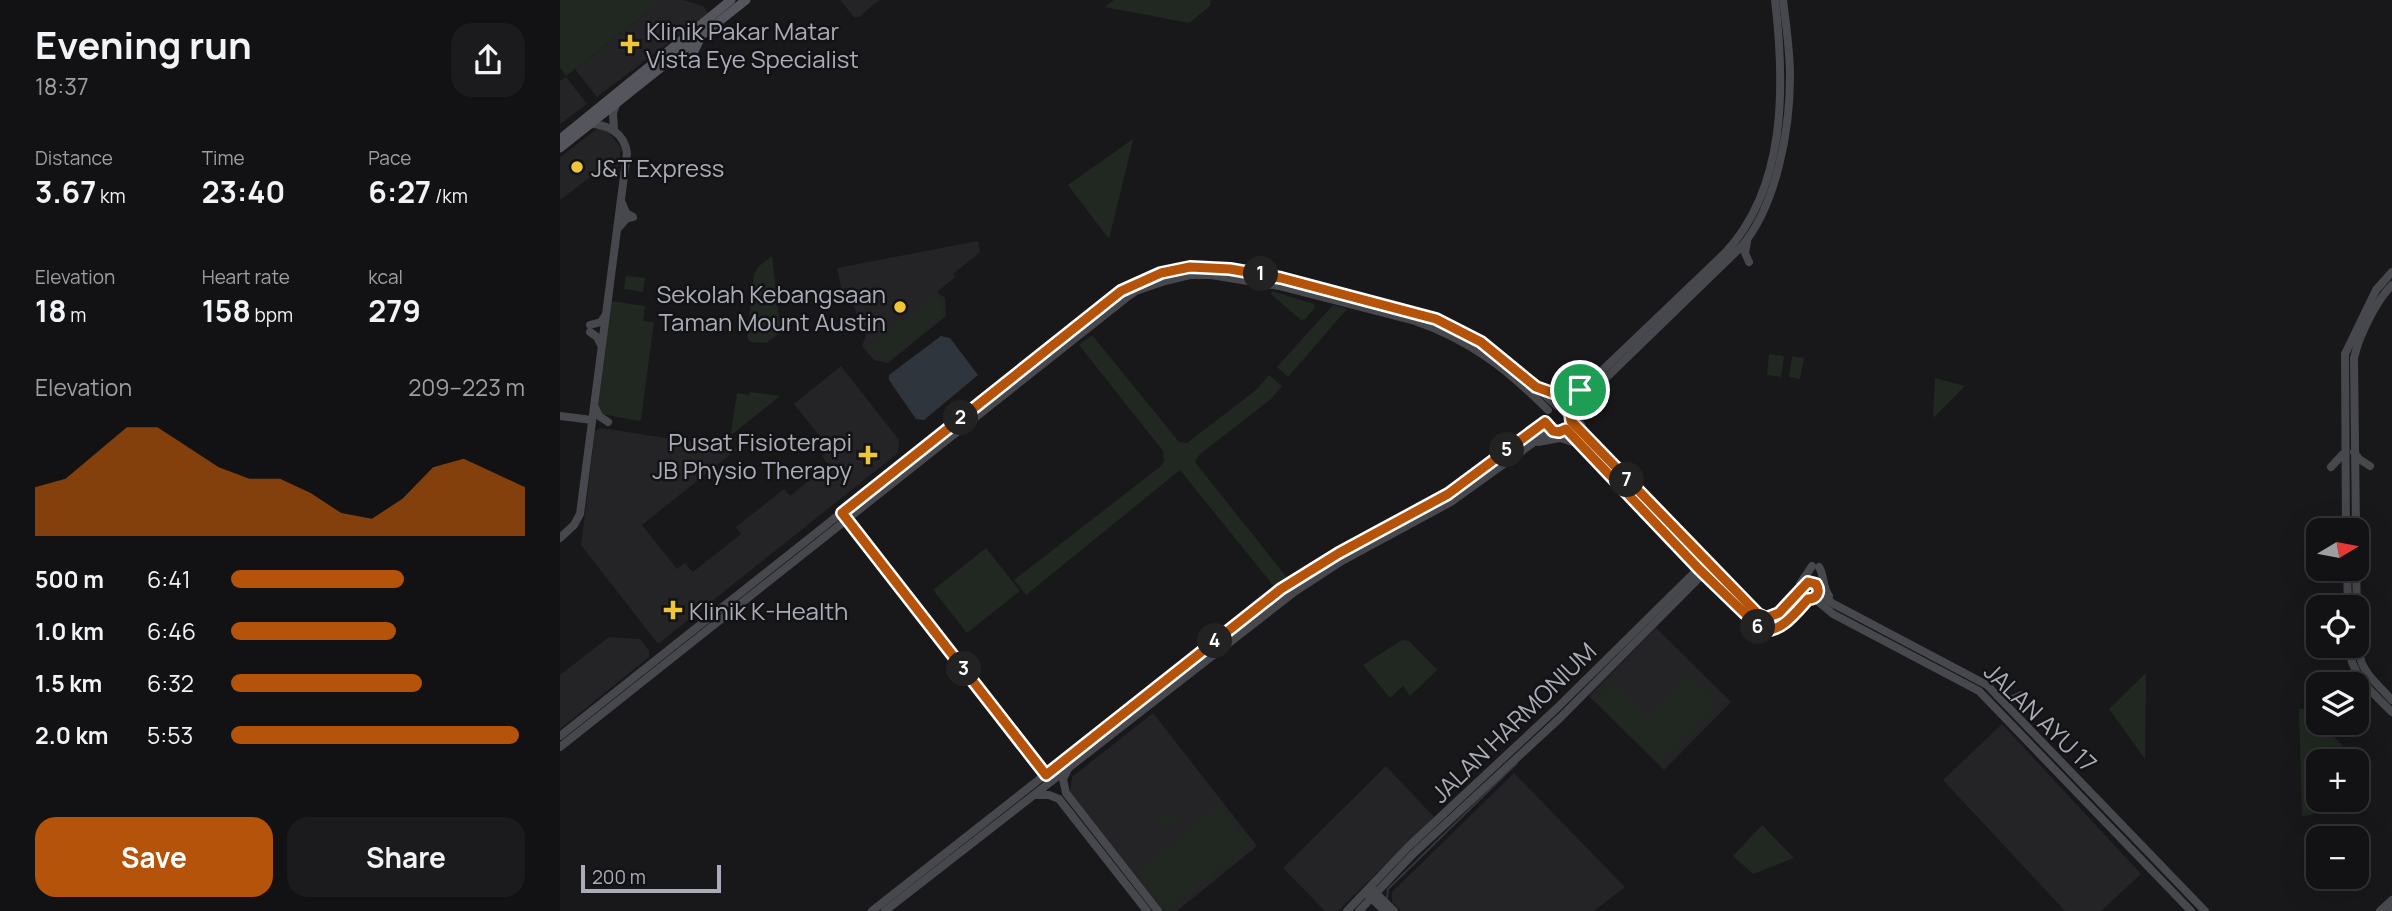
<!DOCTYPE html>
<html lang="en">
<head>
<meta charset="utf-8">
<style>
	body { margin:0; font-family:Manrope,sans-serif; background:#1b1b1d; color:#f1f3f6; height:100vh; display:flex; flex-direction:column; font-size:26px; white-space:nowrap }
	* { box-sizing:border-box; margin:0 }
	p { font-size:23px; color:#9c9ea0 }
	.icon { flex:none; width:38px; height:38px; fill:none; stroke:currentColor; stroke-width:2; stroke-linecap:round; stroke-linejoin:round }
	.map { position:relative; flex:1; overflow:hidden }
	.panel { display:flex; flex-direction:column; background:#121214; width:560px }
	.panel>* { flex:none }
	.needle { width:46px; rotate:80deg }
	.controls { position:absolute; left:1746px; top:518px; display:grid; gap:14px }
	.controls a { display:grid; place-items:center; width:63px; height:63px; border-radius:14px; background:#121214; box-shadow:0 7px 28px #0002,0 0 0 2px #313234; font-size:35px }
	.scale { position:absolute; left:21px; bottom:18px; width:140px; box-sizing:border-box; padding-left:7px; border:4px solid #aaadb9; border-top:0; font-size:19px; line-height:24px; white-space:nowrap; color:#aaadb9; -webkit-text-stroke:5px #131215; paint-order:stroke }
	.pin { position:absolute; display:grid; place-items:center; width:60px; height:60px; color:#fff; margin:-30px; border:4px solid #fff; border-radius:50%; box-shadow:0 2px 7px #0007 }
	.km { position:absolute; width:35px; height:35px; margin:-18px; border-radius:50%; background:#222; color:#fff; font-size:19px; line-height:35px; text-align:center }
	.round { display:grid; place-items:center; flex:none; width:74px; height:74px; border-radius:21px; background:#1b1b1d }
	.overview { display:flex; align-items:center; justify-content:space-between; height:119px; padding:0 35px }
	h1 { font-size:38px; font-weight:700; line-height:52px }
	.figures { display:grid; grid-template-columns:repeat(3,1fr); gap:10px; height:119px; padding:7px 35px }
	.figures div { display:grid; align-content:center }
	.figures b { font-size:30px; font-weight:700 }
	.figures small { font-size:19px; font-weight:400 }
	.figures p { font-size:19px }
	.chart { height:196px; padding:14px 35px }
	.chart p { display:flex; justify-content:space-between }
	.chart svg { width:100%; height:126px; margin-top:7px; fill:#b45309; opacity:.7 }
	.primary-button { display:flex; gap:14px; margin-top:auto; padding:14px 35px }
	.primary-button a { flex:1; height:80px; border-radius:21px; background:#b45309; color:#fff; font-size:28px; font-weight:700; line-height:80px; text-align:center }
	.primary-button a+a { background:#1b1b1d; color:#f1f3f6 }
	ul { padding:0 35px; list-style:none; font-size:23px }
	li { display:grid; grid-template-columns:112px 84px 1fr; align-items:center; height:52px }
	li i { height:18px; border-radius:9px; background:#b45309 }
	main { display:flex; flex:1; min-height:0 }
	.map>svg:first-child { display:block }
	.built { fill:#242427 }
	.green { fill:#202821 }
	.water { fill:#2e353d }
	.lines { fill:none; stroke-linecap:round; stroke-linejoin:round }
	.stream { stroke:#2e353d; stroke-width:2 }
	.secondary { stroke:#47484e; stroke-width:8 }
	.primary { stroke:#55565d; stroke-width:9 }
	.route-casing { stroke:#fff; stroke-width:14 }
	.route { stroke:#b45309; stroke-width:9 }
	.poi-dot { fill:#efc63a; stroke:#131215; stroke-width:2.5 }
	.labels { text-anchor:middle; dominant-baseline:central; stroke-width:5; stroke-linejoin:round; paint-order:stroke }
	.poi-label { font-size:24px; fill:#aaadb9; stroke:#131215; text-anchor:start }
	.street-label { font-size:24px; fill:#aaadb9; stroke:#131215 }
</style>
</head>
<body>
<main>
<section class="panel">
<div class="overview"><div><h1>Evening run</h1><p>18:37</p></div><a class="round"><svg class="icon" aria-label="share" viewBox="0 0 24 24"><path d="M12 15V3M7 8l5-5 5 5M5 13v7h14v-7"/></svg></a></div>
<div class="figures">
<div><p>Distance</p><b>3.67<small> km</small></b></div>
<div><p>Time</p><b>23:40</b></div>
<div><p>Pace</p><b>6:27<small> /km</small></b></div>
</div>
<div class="figures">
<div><p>Elevation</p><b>18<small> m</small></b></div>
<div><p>Heart rate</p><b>158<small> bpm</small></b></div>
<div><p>kcal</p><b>279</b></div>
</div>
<div class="chart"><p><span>Elevation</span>209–223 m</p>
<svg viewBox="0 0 160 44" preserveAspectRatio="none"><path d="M0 44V27L10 24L20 15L30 6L40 6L50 13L60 20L70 24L80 24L90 29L100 36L110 38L120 31L130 20L140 17L150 22L160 27V44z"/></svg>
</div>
<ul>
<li><b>500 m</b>6:41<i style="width:59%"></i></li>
<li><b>1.0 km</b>6:46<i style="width:56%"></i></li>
<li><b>1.5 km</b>6:32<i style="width:65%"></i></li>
<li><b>2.0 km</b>5:53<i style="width:98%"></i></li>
</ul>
<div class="primary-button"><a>Save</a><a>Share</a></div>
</section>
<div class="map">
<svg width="1832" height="911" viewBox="0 0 1832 911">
	<rect width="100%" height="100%" fill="#18181a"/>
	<g class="built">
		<polygon points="103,0 123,0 143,6 148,13 37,97 15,69"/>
		<polygon points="280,0 319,0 299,17 294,17"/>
		<polygon points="6,77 27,104 0,124 0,81"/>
		<polygon points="37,129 46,129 61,148 57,175 46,174 47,164 0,200 0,157"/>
		<polygon points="418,241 420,252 393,274 395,277 377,292 385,298 386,316 328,363 314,360 302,346 306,336 286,288 282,291 277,268"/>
		<polygon points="281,366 339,440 338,453 98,644 21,545 35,431 41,428 177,449 82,525 117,569 125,563 133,572 181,534 176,527 224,489 230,496 268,465 262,456 270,449 234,404"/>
		<polygon points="1096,628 1171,702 1104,770 1029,696"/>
		<polygon points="49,637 80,639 89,651 89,657 0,729 0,675"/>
		<polygon points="593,713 697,846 617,911 603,911 510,792 512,777"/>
		<polygon points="1442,724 1581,874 1541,911 1505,911 1383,780"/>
		<polygon points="826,766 874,817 778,911 765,911 723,868"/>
		<polygon points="954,773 1065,887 1034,911 841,911 832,902 832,892"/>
	</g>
	<g class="green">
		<polygon points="0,0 103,0 6,76 0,67"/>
		<polygon points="554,0 651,0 650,6 629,23 545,7"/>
		<polygon points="573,139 571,149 549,239 508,185"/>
		<polygon points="212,256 219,318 224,324 224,330 206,343 190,342 187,337 194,274 199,266"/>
		<polygon points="66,276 85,278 83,292 64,289"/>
		<polygon points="712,291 754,304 755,307 745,319 741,320 711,294"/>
		<polygon points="375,296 381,301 383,315 327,361 316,357 307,347"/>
		<polygon points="51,301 85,306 83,321 94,322 81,419 79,421 42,414 38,409"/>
		<polygon points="773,305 787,309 728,377 717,367"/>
		<polygon points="532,335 619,442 627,443 696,390 709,375 722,386 711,399 639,455 635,462 728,579 716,589 620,470 466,595 454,580 601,466 604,461 603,451 519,345"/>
		<polygon points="1209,354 1224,356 1221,377 1207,375"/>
		<polygon points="1232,356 1244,358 1240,379 1229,377"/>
		<polygon points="1375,378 1405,386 1373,418"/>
		<polygon points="190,392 220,396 174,433 171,433 177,393 189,395"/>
		<polygon points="426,548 460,591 407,633 373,590"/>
		<polygon points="842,640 849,641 877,670 850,696 843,686 830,698 803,665"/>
		<polygon points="1586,673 1585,759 1549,709"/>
		<polygon points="1129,674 1159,704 1100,764 1036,700 1052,683 1087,717"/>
		<path d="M1739,708l9,3 57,57 -8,7v-14h-38v39h12c-9,9 -15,16 -29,16z"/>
		<polygon points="659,805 690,845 607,911 576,873"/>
		<polygon points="610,808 617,817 602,829 595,821"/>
		<polygon points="1202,825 1234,858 1193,874 1173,856"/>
	</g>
	<polygon class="water" points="381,336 390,338 418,375 364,420 356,419 329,380 329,375"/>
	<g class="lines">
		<polyline class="stream" points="827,899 828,889 957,763"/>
		<g class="secondary">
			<polyline points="54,130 53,113 57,102"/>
			<polyline points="59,227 66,219 73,217 66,213 62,203"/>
			<polyline points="1187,242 1185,253 1189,262"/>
			<polyline points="30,325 41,322 45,316"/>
			<polyline points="30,332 37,337 41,345"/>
			<polyline points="982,390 1004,396 1016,392"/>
			<polyline points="1022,401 1019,420 1024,432"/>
			<polyline points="35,407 39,416 48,422"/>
			<path d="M1004,407l161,-154c62,-66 60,-169 50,-253"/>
			<path d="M1010,413l172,-167c35,-42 48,-117 48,-170 0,-26 -4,-51 -7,-76"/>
			<polyline points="0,416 32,420"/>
			<path d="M1011,421l187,193c18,10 32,-11 43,-23"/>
			<path d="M1006,429l121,127 75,74c19,3 34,-18 46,-31"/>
			<polyline points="978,442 1000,438 1016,443"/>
			<polyline points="1794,452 1799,459 1810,466"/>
			<polyline points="1771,467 1783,454"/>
			<polyline points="284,515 486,775"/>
			<polyline points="1786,530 1785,354 1816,290 1832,272"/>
			<path d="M1796,530l-2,-172c5,-22 22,-57 38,-73"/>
			<path d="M0,538l14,-13 6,-11 47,-361c-3,-21 -20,-29 -39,-29"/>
			<path d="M1259,567c6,9 3,20 10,29"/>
			<polyline points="1787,569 1788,607"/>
			<polyline points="1796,569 1797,607"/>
			<circle cx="1250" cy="590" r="9"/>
			<polyline points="1240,584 1252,566"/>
			<polyline points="1259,592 1272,603 1427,685 1645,911"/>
			<polyline points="1254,598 1273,614 1419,691 1631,911"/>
			<path d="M1797,627c1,43 7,43 35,73"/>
			<path d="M1789,646c1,29 24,47 43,66"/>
			<polyline points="1441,697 1449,701 1462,695"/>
			<path d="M0,736l561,-445c21,-13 46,-22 70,-24 49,-4 106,15 152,27 36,8 75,15 108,31 40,20 73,51 106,81"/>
			<path d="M0,747l566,-449 10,-7 29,-10 25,-6h21l68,11 136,35c55,19 92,48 133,89"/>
			<polyline points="508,769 503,779 506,793 598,911"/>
			<polyline points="476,795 489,795 499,799 587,911"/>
			<polyline points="814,891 834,911"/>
			<polyline points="809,896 825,911"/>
			<polyline points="312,911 721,589 779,553 888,494 985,422"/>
			<polyline points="325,911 733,593 782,561 891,502 991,430"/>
			<polyline points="787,911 848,847 997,708 1146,561"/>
			<polyline points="799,911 853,854 1001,717 1151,566"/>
			<polyline points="1820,911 1832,900"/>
			<polyline points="1831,911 1832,910"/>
		</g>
		<g class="primary">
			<polyline points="131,57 139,41"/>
			<polyline points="0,139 171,0"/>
			<polyline points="0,148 186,0"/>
		</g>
	</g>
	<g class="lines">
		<g class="route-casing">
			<path id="route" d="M630,267l40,2 51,9 155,41 45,23 55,45 28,10 16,-7 -16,17 6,6 1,8 187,193 8,4 13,-5 29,-31 8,2c5,8 1,15 -8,15 -12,13 -27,34 -46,31l-63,-61 -133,-140 -7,3 -6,-1 -8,-9 -97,72 -109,59 -58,36 -235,186 -204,-262 279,-222 40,-18z"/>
		</g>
		<use href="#route" class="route"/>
	</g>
	<g class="poi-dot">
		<path d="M66.5 33.5h7v7h7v7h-7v7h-7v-7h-7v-7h7z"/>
		<circle cx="17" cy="167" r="7"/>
		<circle cx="340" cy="307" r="7"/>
		<path d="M304.5 444.5h7v7h7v7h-7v7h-7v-7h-7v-7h7z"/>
		<path d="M109.5 599.5h7v7h7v7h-7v7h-7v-7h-7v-7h7z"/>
	</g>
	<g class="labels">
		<g class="poi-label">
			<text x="86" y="30">Klinik Pakar Matar<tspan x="86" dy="28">Vista Eye Specialist</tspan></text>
			<text x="31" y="167">J&amp;T Express</text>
			<text x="326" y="293" text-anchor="end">Sekolah Kebangsaan<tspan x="326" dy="28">Taman Mount Austin</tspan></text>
			<text x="292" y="441" text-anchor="end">Pusat Fisioterapi<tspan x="292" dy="28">JB Physio Therapy</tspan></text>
			<text x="129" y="610">Klinik K-Health</text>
		</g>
		<g class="street-label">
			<text transform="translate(1481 717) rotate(44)">JALAN AYU 17</text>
			<text transform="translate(953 722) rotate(-44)">JALAN HARMONIUM</text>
		</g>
	</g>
</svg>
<div class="controls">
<a><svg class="needle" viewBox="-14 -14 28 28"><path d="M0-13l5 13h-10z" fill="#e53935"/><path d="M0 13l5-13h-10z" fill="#9c9ea0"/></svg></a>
<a><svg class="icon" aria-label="locate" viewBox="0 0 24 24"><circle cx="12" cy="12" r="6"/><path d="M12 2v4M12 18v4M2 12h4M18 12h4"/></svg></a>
<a><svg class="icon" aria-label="layers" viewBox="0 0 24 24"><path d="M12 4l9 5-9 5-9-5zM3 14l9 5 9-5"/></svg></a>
<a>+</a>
<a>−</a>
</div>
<div class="scale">200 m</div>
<div class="pin" style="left:1020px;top:390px;background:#1e9e55"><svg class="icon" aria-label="arrive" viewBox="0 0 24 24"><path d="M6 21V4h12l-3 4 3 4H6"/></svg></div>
<b class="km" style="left:701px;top:274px">1</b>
<b class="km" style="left:401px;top:418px">2</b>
<b class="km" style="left:404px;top:669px">3</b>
<b class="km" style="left:655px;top:641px">4</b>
<b class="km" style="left:947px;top:450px">5</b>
<b class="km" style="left:1198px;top:627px">6</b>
<b class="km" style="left:1067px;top:480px">7</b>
</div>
</main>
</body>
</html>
